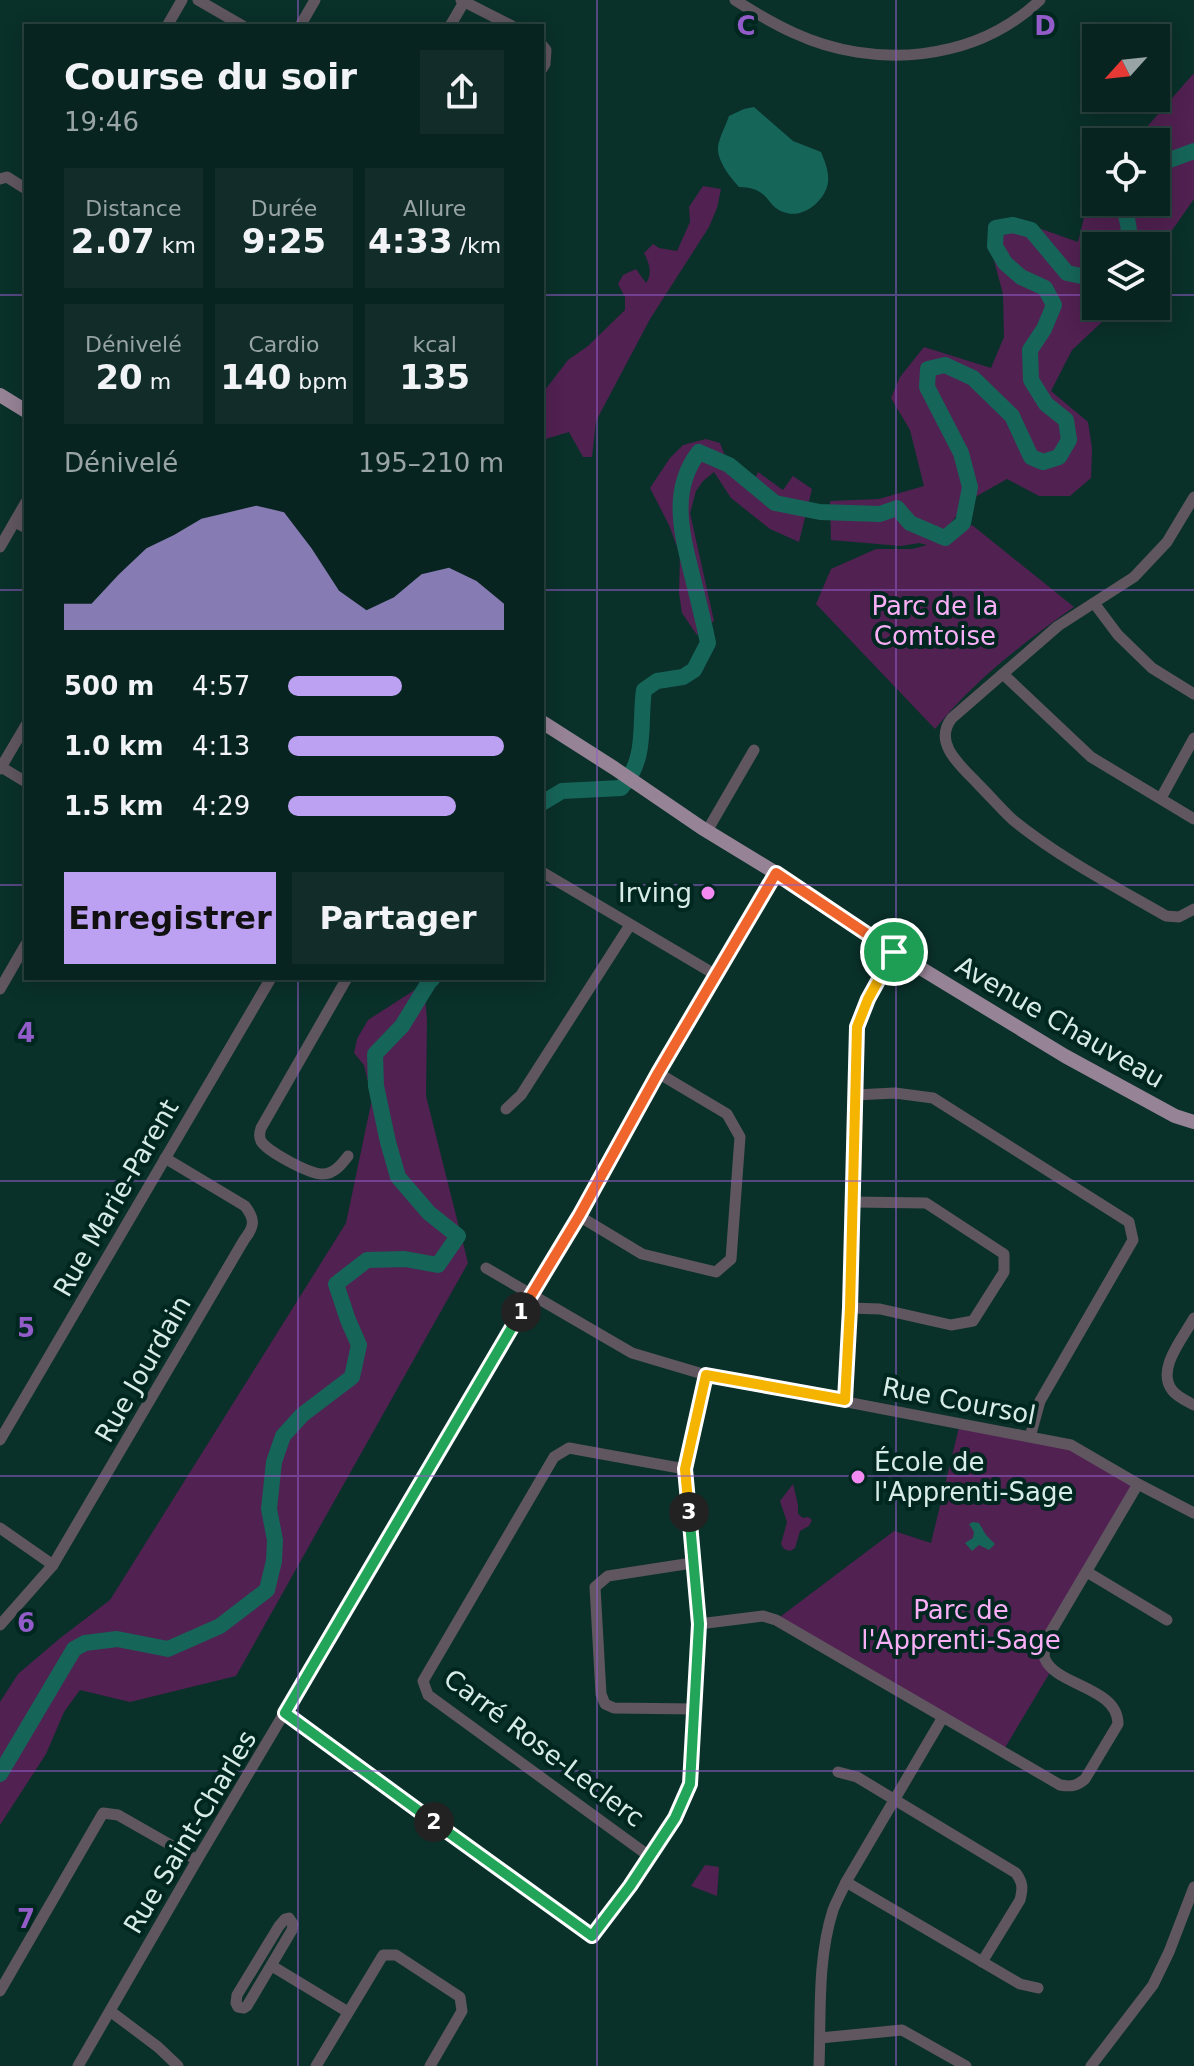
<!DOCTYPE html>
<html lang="fr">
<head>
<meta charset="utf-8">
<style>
	body { margin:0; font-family:"DejaVu Sans",sans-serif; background:#112c29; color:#f1f3f6; height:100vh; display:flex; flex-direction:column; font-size:30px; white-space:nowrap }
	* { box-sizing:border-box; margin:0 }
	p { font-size:26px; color:#98a4a5 }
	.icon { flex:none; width:44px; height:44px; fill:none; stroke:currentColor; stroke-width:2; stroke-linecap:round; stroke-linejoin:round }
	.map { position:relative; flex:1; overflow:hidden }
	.side { position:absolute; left:24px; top:24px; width:520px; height:956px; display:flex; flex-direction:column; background:#082420; border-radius:0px; box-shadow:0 4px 20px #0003,0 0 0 2px #29413e }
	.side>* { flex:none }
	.needle { width:52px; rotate:243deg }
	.tools { position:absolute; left:1082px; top:24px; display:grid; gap:16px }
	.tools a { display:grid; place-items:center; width:88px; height:88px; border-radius:0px; background:#082420; box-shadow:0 4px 20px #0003,0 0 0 2px #29413e; font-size:40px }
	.pin { position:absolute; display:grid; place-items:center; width:68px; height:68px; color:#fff; margin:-34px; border:4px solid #fff; border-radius:50%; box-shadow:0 2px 8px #0007 }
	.km { position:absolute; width:40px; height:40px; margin:-20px; border-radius:50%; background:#222; color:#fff; font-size:22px; line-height:40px; text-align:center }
	.round { display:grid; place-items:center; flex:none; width:84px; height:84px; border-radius:0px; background:#112c29 }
	.summary { display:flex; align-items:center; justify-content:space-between; height:136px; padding:0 40px }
	h1 { font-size:36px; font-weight:700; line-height:60px }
	.figures { display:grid; grid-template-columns:repeat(3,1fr); gap:12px; height:136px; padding:8px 40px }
	.figures div { display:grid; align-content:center; border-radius:0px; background:#112c29; text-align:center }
	.figures b { font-size:34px; font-weight:700 }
	.figures small { font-size:22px; font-weight:400 }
	.figures p { font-size:22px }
	.chart { height:224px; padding:16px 40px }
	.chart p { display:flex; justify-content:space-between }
	.chart svg { width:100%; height:144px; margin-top:8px; fill:#bca0f2; opacity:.7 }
	.button { display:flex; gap:16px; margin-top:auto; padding:16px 40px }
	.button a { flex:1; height:92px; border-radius:0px; background:#bca0f2; color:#111; font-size:32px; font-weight:700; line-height:92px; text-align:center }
	.button a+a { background:#112c29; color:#f1f3f6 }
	ul { padding:0 40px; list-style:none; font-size:26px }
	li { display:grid; grid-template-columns:128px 96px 1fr; align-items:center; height:60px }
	li i { height:20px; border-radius:10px; background:#bca0f2 }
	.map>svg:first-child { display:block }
	.green { fill:#512151 }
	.water { fill:#166559 }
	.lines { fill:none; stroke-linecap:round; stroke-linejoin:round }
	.river { stroke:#166559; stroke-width:16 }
	.minor { stroke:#605660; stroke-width:11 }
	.major { stroke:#978396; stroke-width:14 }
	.split-1-casing { stroke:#fff; stroke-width:16 }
	.split-2-casing { stroke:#fff; stroke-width:16 }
	.split-3-casing { stroke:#fff; stroke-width:16 }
	.split-4-casing { stroke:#fff; stroke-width:16 }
	.split-1 { stroke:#f0652b; stroke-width:10 }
	.split-2 { stroke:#22a559; stroke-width:10 }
	.split-3 { stroke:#22a559; stroke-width:10 }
	.split-4 { stroke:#f5b400; stroke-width:10 }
	.grid { fill:none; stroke:#925cc9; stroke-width:2; stroke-opacity:0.55 }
	.poi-dot { fill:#f38af2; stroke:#002620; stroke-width:3 }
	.labels { text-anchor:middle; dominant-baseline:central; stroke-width:8; stroke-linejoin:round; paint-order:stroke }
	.park-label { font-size:26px; fill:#f8aff6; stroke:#002620 }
	.poi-label { font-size:26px; fill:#d8ece7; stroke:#002620; text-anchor:end }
	.street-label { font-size:26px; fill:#d8ece7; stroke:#002620 }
	.grid-label { font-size:26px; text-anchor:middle; font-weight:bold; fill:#925cc9; stroke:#002620; stroke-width:8; stroke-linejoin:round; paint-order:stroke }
</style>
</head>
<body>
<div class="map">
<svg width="1194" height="2066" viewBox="0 0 1194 2066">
	<rect width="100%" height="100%" fill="#0a302a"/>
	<g class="green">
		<path d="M1194,73v126l-38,54v-7h-60v60h23l-47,44 -21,41 37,31 4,26 -1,30 -21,18h-31l-32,-17 -39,22 -32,41 15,-3 21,-14 102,82c-51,36 -99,73 -139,122l-119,-125 15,-35 45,-20h36l15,-4 -8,-2 -18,3 -70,-6 -1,-39 49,-2 45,-13 -14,-56 -19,-32 9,-21 24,-30 67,21 13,-31 -1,-43 -14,-52 24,-23 65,23 18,-73v33h60v-60h-38l28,-14z"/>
		<path d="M703,186l18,3 -4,19 -8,19 -59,92 -54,102 -4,36h-9l-14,-25 -27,8v-46l26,-34 20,-14 37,-36v-13l-7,-13 5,-9 13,-6 10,14c7,-10 3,-20 -2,-30l9,-9 6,4 18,3 13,-29 -1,-15z"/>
		<polygon points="706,439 720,443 725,456 756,477 758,472 783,490 793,476 812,489 799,542 770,529 731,498 714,472 703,481 696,491 690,513 714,621 697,635 682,613 679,593 680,555 669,525 650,488 670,458 683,445"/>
		<polygon points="427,982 425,997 427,1020 426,1096 468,1263 236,1676 130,1702 80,1690 64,1712 46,1754 0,1825 0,1702 18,1674 59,1639 110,1600 346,1223 372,1099 364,1065 354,1053 357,1039 368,1020"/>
		<polygon points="960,1423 1071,1445 1138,1484 1046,1640 1052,1669 1003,1751 776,1620 894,1531 931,1543"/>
		<polygon points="793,1484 798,1505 798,1514 803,1518 808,1517 812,1520 809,1526 800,1531 795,1548 790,1551 784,1549 781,1544 787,1522 780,1501"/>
		<polygon points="705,1865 719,1867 717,1896 691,1886"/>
	</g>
	<g class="water">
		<path d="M754,107l39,34 28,11c4,10 8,19 7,30 -2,18 -24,36 -41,31 -23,-5 -14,-25 -48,-26 -9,-10 -22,-26 -21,-40 1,-9 8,-22 11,-31l15,-7z"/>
		<polygon points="973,1522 979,1523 986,1535 995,1544 989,1550 979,1545 972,1551 965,1543 973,1538 974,1532 969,1524"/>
	</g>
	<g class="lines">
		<g class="river">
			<polyline points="1156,165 1194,151"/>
			<path d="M1121,202c7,15 10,28 7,44"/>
			<path d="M542,803l20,-12 59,-3c27,-29 18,-63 23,-98l13,-9 26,-4 11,-7 14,-27c-4,-20 -9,-40 -14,-60 -11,-45 -26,-91 5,-131l30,13 46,38 45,9 60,2 17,-6 13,15 35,15 18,-15 7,-36 -9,-34 -34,-66 1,-18 17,-4 28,13 39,38 19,41 12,5 16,-5 10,-17 -3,-20 -20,-16 -15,-24 -1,-30 14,-21 10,-24 -9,-17 -24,-11 -16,-14 -10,-17 1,-18 17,-3 18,5 36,43 29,6"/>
			<polyline points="0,1774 74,1649 85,1643 117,1639 168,1649 220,1626 267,1590 274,1561 275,1540 269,1509 274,1462 283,1436 302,1415 352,1377 359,1345 348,1320 336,1284 367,1260 405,1259 438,1265 458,1236 429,1213 398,1177 388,1142 376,1086 375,1054 402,1026 429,982 433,978"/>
		</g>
		<g class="minor">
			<polyline points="198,0 243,26"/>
			<polyline points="461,0 512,26"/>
			<path d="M735,0c19,12 39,24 59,33 80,37 181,29 246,-33"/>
			<polyline points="167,26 182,0"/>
			<polyline points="300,26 315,0"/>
			<polyline points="450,26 464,2"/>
			<polyline points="542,45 546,50 545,64 542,69"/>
			<polyline points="0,179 7,177 26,189"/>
			<path d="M1194,497l-27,45 -33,35 -76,49 -106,92c-20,25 9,48 26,66 12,12 23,25 35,36 47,38 101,66 153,96l13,1 15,-8"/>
			<polyline points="15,522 26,528"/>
			<polyline points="0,547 26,502"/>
			<polyline points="1094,603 1118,635 1152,668 1194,694"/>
			<polyline points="1003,674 1091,757 1194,819"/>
			<polyline points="1,767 26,782"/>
			<polyline points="0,769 26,725"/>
			<polyline points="1161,798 1194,738"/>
			<polyline points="707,831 754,750"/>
			<polyline points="542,872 716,975"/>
			<path d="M347,978l-86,150c-1,5 -3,7 0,13 5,10 50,34 62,33 11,0 19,-10 25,-18"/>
			<polyline points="0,989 26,944"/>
			<polyline points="855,1095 895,1093 933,1098 1129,1222 1133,1240 1040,1401 1030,1437"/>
			<polyline points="506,1109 521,1095 630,925"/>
			<polyline points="579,1216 642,1254 716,1272 731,1259 740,1137 727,1114 658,1073"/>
			<polyline points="486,1268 632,1353 706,1375 1071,1445 1138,1484 1194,1513"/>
			<polyline points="850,1308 880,1309 951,1325 973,1321 1004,1272 1004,1254 926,1203 852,1202"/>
			<path d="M1194,1318c-11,20 -38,51 -22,72 5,7 15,11 22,15"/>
			<polyline points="845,1400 850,1308 857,1027 868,999 894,952"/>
			<polyline points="0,1440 271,978"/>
			<polyline points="0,1528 53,1565"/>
			<polyline points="692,1563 608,1576 595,1587 601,1694 605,1704 614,1708 695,1709"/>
			<polyline points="1087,1572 1167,1620"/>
			<path d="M699,1624l64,-8 13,4 284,165c11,2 17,1 25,-6l33,-55c0,-37 -62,-38 -73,-65 -2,-6 0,-12 1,-19l92,-156"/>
			<path d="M0,1625l53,-60 191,-325c10,-13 12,-20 1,-34l-80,-48"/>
			<polyline points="285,1713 592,1936 630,1886 675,1818 690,1784 699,1624 692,1563 685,1469 706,1375"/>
			<path d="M838,1772l19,5 159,96c7,10 7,15 4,27l-38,62"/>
			<polyline points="649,1856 428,1695 423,1681 554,1457 569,1448 685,1469"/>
			<polyline points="846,1882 1020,1984 1038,1988"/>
			<polygon points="289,1918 293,1924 292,1930 247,2006 244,2008 238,2007 236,2003 237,1995 279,1926 285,1919"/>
			<polyline points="272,1966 348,2012"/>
			<polyline points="0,1991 103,1813 118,1815 197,1860"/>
			<polyline points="110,2011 158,2047 178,2066"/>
			<polyline points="820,2038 902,2030 966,2066"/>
			<polyline points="78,2066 197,1860 579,1216 658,1073 776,873"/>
			<polyline points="316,2066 383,1955 396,1955 460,1997 462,2011 430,2066"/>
			<path d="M819,2066c2,-51 -2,-106 14,-156 4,-10 9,-19 13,-28l97,-165"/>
			<polyline points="1091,2066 1153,1985 1169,1952 1194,1887"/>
		</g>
		<g class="major">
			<polyline points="0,395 26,411"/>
			<polyline points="542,722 614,768 702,828 776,873 894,952 1065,1056 1175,1116 1194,1122"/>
		</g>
	</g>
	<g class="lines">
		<g class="split-1-casing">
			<polyline id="split-1" points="521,1312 579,1216 658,1073 776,873 894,952"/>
		</g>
		<g class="split-2-casing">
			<polyline id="split-2" points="434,1822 285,1713 521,1312"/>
		</g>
		<g class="split-3-casing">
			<polyline id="split-3" points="434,1822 592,1936 630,1886 675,1818 690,1784 699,1624 689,1512"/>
		</g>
		<g class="split-4-casing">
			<polyline id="split-4" points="689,1512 685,1469 706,1375 845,1400 850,1308 857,1027 868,999 894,952"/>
		</g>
		<use href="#split-1" class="split-1"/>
		<use href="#split-2" class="split-2"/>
		<use href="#split-3" class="split-3"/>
		<use href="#split-4" class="split-4"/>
	</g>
	<path class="grid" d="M298,0v26M597,0v2066M896,0v2066M0,295h26M542,295h554M1156,295h38M0,590h26M542,590h652M0,885h26M542,885h652M298,978v1088M0,1181h1194M0,1476h1194M0,1771h1194"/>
	<g class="poi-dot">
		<circle cx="708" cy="893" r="8"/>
		<circle cx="858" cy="1477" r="8"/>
	</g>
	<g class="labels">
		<g class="park-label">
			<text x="935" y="606">Parc de la<tspan x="935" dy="30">Comtoise</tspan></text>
			<text x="961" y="1610">Parc de<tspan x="961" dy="30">l'Apprenti-Sage</tspan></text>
		</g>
		<g class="poi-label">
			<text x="692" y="893">Irving</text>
			<text x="874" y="1462" text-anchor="start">École de<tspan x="874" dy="30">l'Apprenti-Sage</tspan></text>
		</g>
		<g class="street-label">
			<text transform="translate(1060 1022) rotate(30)">Avenue Chauveau</text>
			<text transform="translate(116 1198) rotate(-60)">Rue Marie-Parent</text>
			<text transform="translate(143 1369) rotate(-60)">Rue Jourdain</text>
			<text transform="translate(959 1401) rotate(11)">Rue Coursol</text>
			<text transform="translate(544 1748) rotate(37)">Carré Rose-Leclerc</text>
			<text transform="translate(190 1832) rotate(-59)">Rue Saint-Charles</text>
		</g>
	</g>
	<g class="grid-label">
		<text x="746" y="35">C</text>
		<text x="1045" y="35">D</text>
		<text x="26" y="1042">4</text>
		<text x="26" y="1337">5</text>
		<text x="26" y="1632">6</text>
		<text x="26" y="1928">7</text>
	</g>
</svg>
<div class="tools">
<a><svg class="needle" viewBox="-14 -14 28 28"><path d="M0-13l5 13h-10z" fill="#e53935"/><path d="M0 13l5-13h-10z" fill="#98a4a5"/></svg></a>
<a><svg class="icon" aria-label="locate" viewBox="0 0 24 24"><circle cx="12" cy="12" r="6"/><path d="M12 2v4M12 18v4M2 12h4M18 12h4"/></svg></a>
<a><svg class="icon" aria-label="layers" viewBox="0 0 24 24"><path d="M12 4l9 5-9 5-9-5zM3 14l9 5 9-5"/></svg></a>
</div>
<div class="pin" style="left:894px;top:952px;background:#1e9e55"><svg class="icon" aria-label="arrive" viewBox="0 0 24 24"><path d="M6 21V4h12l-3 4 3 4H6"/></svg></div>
<b class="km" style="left:521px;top:1312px">1</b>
<b class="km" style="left:434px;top:1822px">2</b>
<b class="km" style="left:689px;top:1512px">3</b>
<section class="side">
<div class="summary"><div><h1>Course du soir</h1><p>19:46</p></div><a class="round"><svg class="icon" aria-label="share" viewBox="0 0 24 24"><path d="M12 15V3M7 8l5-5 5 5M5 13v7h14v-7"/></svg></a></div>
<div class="figures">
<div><p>Distance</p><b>2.07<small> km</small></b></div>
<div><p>Durée</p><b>9:25</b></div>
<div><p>Allure</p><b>4:33<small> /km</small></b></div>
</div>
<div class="figures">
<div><p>Dénivelé</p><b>20<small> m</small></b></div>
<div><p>Cardio</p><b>140<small> bpm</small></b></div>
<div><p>kcal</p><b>135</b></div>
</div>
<div class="chart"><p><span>Dénivelé</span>195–210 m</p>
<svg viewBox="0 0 160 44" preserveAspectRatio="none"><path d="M0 44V36L10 36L20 27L30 19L40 15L50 10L60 8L70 6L80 8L90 19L100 32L110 38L120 34L130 27L140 25L150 29L160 36V44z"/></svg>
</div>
<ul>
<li><b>500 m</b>4:57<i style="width:53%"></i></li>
<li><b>1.0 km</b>4:13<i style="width:100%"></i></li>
<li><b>1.5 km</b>4:29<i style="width:78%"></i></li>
</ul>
<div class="button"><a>Enregistrer</a><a>Partager</a></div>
</section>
</div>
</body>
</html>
